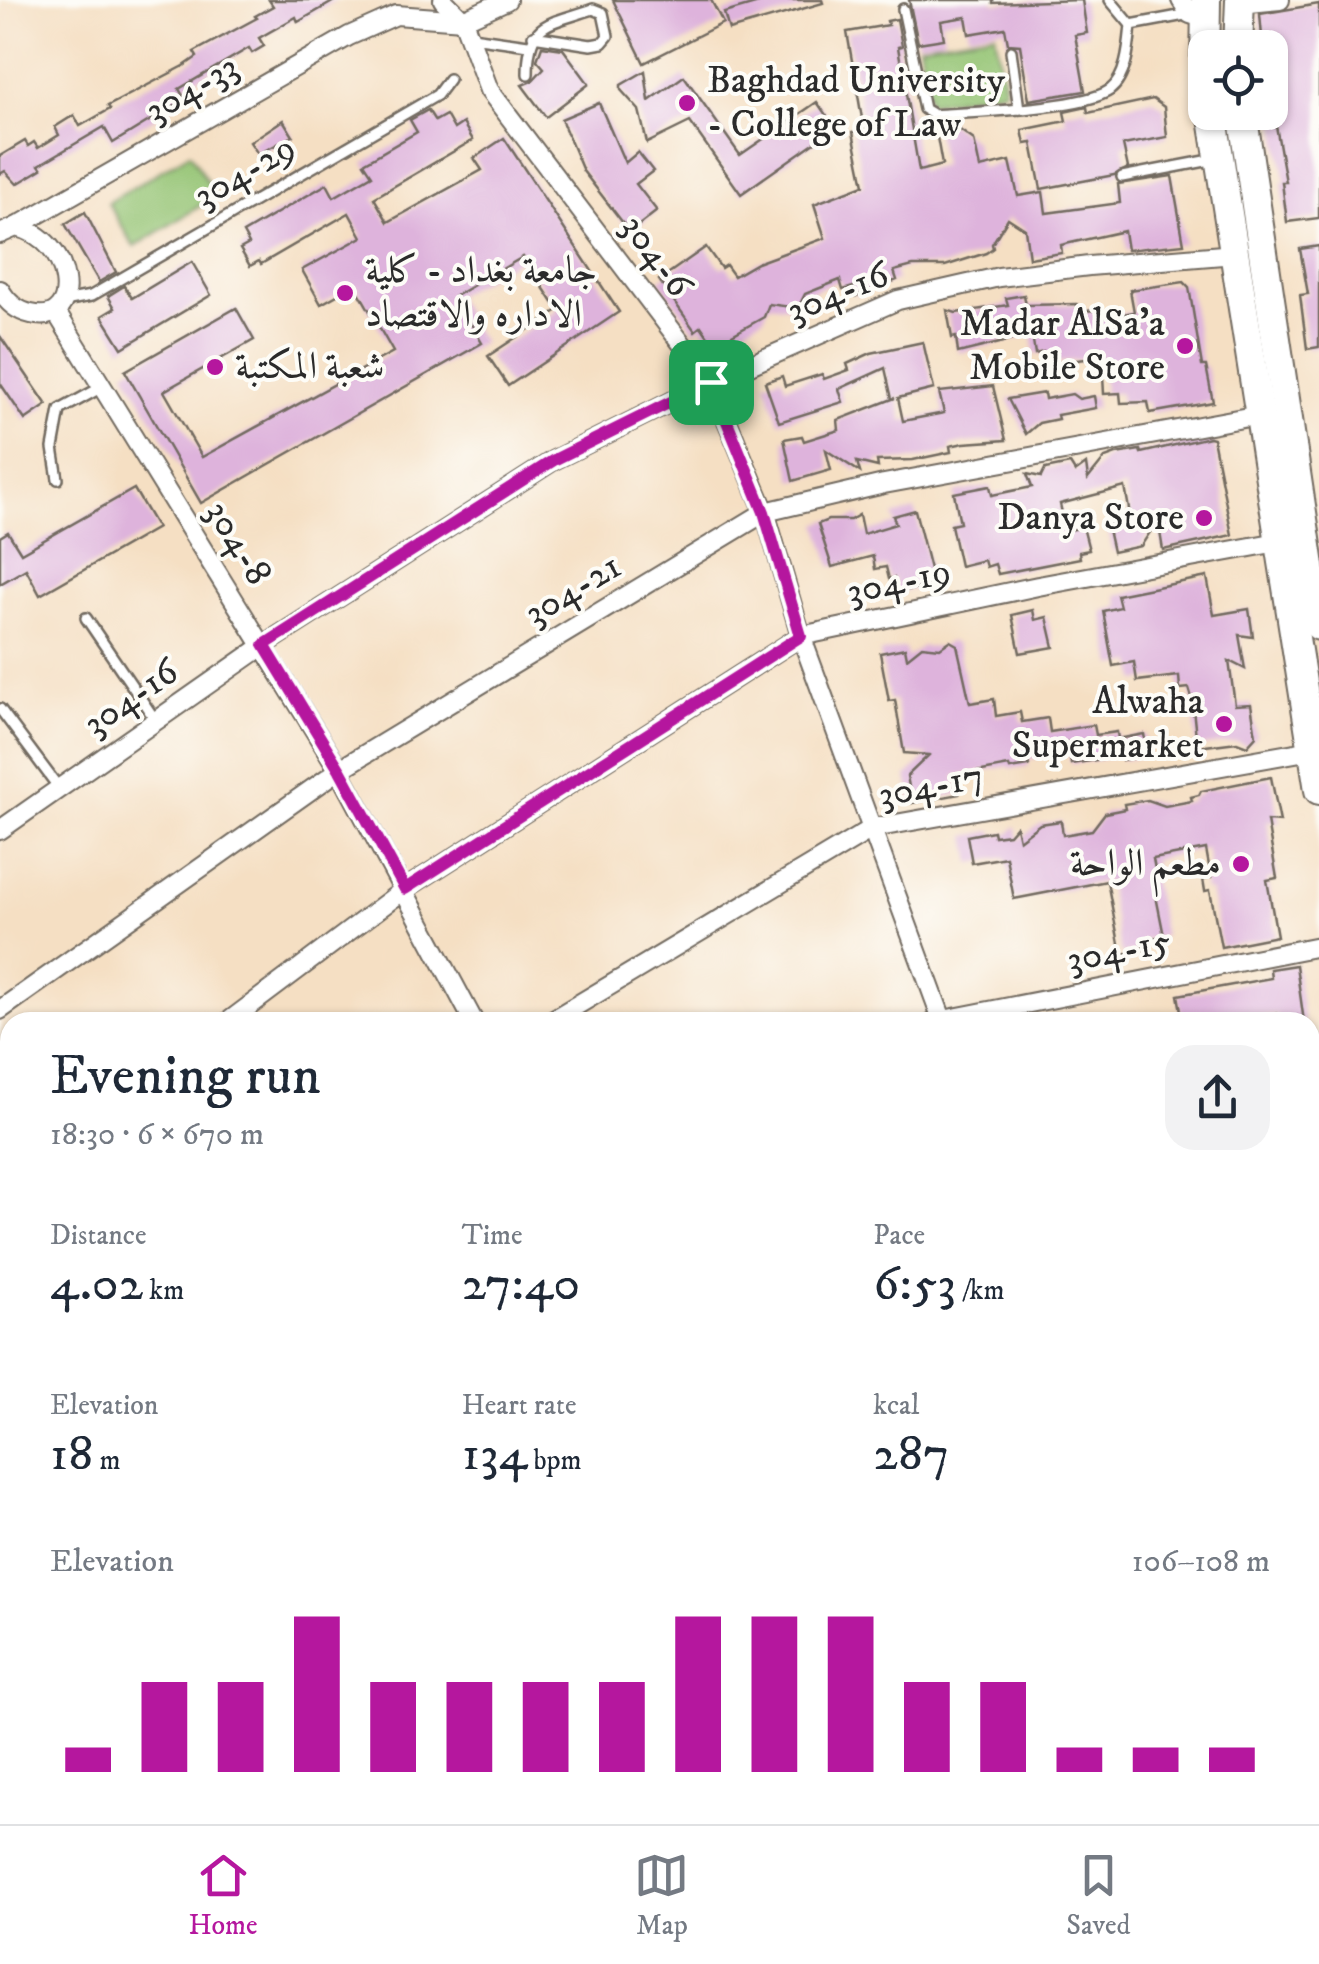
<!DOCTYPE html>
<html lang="en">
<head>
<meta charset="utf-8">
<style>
	body { margin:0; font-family:"IM FELL DW Pica",Amiri,serif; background:#f2f2f3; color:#1f2937; height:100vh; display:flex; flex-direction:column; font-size:38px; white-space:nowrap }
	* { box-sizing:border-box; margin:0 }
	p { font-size:32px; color:#747a83 }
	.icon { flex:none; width:55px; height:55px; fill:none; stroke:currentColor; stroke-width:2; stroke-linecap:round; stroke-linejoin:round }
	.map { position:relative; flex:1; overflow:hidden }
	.side { position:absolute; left:0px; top:1012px; width:1320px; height:812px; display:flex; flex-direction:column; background:#fff; border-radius:30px 30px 0 0; box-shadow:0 2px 8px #0004 }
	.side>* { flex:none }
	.fabs { position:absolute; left:1188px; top:30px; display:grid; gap:20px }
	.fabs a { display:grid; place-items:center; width:100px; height:100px; border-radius:20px; background:#fff; box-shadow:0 2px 8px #0004; font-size:50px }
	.pin { position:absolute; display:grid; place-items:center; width:85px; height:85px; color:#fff; margin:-42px; border-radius:20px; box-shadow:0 5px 15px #0006 }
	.round { display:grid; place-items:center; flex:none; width:105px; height:105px; border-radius:30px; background:#f2f2f3 }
	.summary { display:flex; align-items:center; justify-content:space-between; height:170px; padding:0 50px }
	h1 { font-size:55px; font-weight:600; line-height:75px }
	.stats { display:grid; grid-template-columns:repeat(3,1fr); gap:15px; height:170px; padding:10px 50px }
	.stats div { display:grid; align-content:center }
	.stats b { font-size:50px; font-weight:600 }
	.stats small { font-size:28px; font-weight:400 }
	.stats p { font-size:28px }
	.chart { height:280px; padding:20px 50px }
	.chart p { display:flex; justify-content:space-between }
	.chart svg { width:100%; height:180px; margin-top:10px; stroke:#b5179e; stroke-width:6 }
	.menu { display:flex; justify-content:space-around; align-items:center; height:140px; border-top:2px solid #e0e1e3; background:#fff; font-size:28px; color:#747a83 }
	.menu a { display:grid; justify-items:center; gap:5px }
	.menu .active { color:#b5179e }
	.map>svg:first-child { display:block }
	.green { fill:#95c474; stroke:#607850; stroke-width:2.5 }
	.building { fill:#deb3dc }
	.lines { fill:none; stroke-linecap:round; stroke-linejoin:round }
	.service-casing { stroke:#726a60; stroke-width:14 }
	.minor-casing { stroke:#726a60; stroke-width:22 }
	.tertiary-casing { stroke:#726a60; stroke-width:28 }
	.primary-casing { stroke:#726a60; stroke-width:32 }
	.service { stroke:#fff; stroke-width:9 }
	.minor { stroke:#fff; stroke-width:18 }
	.tertiary { stroke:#fff; stroke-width:22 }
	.primary { stroke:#fff; stroke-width:28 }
	.route-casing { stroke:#fff; stroke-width:20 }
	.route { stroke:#b5179e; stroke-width:12 }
	.poi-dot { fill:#b5179e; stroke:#fdfcf7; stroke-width:4 }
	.labels { text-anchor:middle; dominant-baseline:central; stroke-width:8; stroke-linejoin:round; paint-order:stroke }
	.poi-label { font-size:38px; fill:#2b2b2b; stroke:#fdfcf7; text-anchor:end }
	.street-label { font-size:38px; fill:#2b2b2b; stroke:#fdfcf7 }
</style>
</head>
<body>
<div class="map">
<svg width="1319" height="1824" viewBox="0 0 1319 1824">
	<rect width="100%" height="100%" fill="#fdfcf7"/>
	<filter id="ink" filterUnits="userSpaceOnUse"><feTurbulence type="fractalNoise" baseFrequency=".01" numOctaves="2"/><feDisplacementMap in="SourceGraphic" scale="20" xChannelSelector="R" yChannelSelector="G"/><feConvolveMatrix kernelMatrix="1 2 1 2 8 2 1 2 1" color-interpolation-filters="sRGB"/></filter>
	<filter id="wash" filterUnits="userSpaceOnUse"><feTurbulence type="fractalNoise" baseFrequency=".0048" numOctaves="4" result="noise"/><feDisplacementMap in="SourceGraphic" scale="40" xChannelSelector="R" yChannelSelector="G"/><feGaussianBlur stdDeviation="2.25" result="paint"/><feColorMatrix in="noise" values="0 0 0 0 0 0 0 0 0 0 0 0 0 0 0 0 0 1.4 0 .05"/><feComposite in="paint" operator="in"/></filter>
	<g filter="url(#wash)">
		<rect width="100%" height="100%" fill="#f5dfc3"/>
		<g class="green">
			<polygon points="995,33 1005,90 929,103 919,45"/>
			<polygon points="190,153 216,196 134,247 108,203"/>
		</g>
		<g id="blocks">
			<g class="building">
				<polygon points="269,0 336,0 298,22 296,17 259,38 264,46 252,53 249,48 179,89 185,99 113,143 104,127 39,165 42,169 17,184 5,171 0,174 0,156 25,141 28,146 34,142 38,148 59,135 55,127 74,115 80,126 110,109 108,106 184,66 197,57 194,52 257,18 255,16 273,6"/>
				<polygon points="613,0 711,0 723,23 644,63"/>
				<polygon points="769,0 822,0 823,3 729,30 724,13"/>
				<polygon points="909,0 993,0 993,3 1082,0 1087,33 1075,35 1085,91 1029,100 1020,45 1008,44 1005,28 969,34 966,17 941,21 944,39 918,43"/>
				<polygon points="1319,4 1319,218 1287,222 1282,182 1286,182 1270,92 1270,48 1263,48 1260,14"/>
				<polygon points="897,19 902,46 898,47 919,171 942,165 935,126 950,123 974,140 980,168 1010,161 1018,196 1043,192 1046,213 1120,203 1118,184 1172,176 1184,244 1127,250 1124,231 1061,245 1062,253 1029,258 1025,229 1008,218 992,244 993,248 986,253 945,266 913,266 894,271 897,280 856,296 853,287 843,290 840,280 805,294 798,308 769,304 764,317 714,345 701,326 695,331 659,280 706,247 721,268 726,265 734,276 757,263 825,238 814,204 864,185 853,132 864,130 847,32 888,25 887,21"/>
				<polygon points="542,46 563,49 589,84 546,117 522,85 532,81 544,68 537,60"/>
				<polygon points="645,71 649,101 684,76 740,155 817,102 835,128 741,194 690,122 647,143 639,110 621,90 621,85"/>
				<polygon points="1153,99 1164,107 1167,137 1123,145 1128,168 1114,175 1041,189 1032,143 1025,144 1022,130 1066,121 1064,112 1087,107 1088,113"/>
				<polygon points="599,103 625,163 638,152 653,171 636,184 657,211 630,232 583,171 561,119"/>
				<polygon points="428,110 435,121 446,115 454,129 463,123 473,140 374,198 388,222 482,170 474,158 504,138 619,312 508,386 488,356 558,310 523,257 455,296 482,343 201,503 125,371 236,308 254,340 164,391 202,457 393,352 355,285 321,304 302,270 362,237 349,213 261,264 259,261 250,266 240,249 249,244 243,233 327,184 334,197 372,175 364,163 417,132 410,120"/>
				<polygon points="283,120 293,136 258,154 250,142"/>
				<polygon points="85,212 116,272 99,282 65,224"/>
				<polygon points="1319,246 1319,347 1307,349 1300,295 1308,294 1300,249"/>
				<polygon points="192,262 211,295 122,348 102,316 115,308 108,296 124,286 132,298"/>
				<polygon points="1184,282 1189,287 1202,366 1206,366 1213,402 1150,413 1148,402 1121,403 1120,393 1104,394 1102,357 1045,364 1043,352 1035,354 1032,335 958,353 956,337 952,338 947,310 956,313 1008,305 1006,298 1024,295 1026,305 1077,304 1078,312 1094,310 1105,317 1134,312 1130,290"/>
				<polygon points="0,336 47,405 25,420 0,383"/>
				<polygon points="923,342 934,389 898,398 903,421 944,413 939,392 993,386 1006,440 964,443 950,446 951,452 913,460 877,461 878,467 857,462 860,472 826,450 831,470 793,481 784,439 802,436 804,441 839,430 838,420 895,398 892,399 885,368 839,389 843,402 779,422 765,382 782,376 785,386 822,374 824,379 849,370 847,364 871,353"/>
				<polygon points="1044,393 1045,399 1072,394 1079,399 1094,396 1096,408 1057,415 1058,419 1039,423 1026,434 1008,399"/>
				<polygon points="1209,437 1213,438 1232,535 1163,550 1158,520 1141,546 1113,552 1107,525 1131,520 1125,487 1060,504 1066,531 1083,527 1089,550 1079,552 1080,558 998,574 995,564 986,567 984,560 960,566 951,525 960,523 954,493 990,486 992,495 1032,487 1027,474 1041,477 1045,469 1070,464 1075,472 1086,464 1088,479 1105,458 1116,454 1140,450 1141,453"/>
				<polygon points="134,489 157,528 40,595 26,569 0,584 0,537 8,532 21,553"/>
				<polygon points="915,510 934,585 897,592 894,578 889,579 886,567 875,569 873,556 832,567 818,524 828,520 850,520 859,515 863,534 896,524 893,516"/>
				<polygon points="1207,577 1214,615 1249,609 1253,637 1239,635 1245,669 1229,661 1235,705 1251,704 1256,736 1247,746 1237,742 1197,747 1192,698 1189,688 1180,689 1179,676 1137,681 1134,662 1113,666 1103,611 1120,607 1117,595"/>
				<polygon points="1033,610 1035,620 1047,617 1054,647 1020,653 1012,615"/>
				<polygon points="950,641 957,645 970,703 994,699 996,716 1020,712 1022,722 1048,718 1050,732 1094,725 1096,735 1117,732 1118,739 1144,734 1148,756 1122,760 1121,756 1071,764 1067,742 1042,746 1043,757 1028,759 1029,766 1010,769 1009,766 955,776 959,794 912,803 907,776 929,755 904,753 895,700 889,701 880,653 905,648 907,658 922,646 940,648"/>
				<polygon points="1271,777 1280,822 1267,821 1277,878 1267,880 1277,936 1221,947 1210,890 1205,891 1203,879 1211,877 1206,849 1153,859 1156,875 1152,876 1164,936 1142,940 1144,950 1121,954 1107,881 1014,899 1006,857 972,863 967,836 993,831 994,836 1009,834 1016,826 1019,840 1040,824 1061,821 1063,835 1092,830 1105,813 1125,809 1124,804 1148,800 1165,806 1192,801 1191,797 1199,795 1201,791"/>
				<polygon points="1296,965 1304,1022 1278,1022 1276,1014 1227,1022 1183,1022 1178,995 1271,978 1270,969"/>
			</g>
		</g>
	</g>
	<g filter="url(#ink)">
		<use href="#blocks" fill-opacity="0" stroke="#726a60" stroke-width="2.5"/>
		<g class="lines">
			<g class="service-casing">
				<g id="service">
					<polyline points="1110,0 1131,25"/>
					<path d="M903,9l21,100 10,6c37,-3 149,-6 176,-25 17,-13 19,-45 21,-65l59,-11"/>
					<polyline points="472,37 528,45"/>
					<polyline points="1011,51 1019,109"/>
					<path d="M528,74c0,-54 20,-49 65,-65l10,4 5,23 -6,7 -11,2 -58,-9"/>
					<polyline points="1122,177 1216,159"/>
					<polyline points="64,301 91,296 437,95 449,79"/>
					<polyline points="58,479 53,448 60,410 102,387"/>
					<polyline points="86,618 156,721"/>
					<polyline points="0,709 59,788"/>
					<polyline points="1310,1540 1319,1538"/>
				</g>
			</g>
			<g class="minor-casing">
				<g id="minor">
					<polyline points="443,0 463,20 489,90 711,382 765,512 801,636 943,1022"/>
					<polyline points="1181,0 1190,14 1206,19"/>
					<polyline points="1239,4 1280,0"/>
					<polyline points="463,20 507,0"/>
					<polyline points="16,227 349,36 396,15 463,20"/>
					<path d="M0,234l16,-7c58,12 68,100 15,87 -14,-3 -24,-12 -31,-24"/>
					<polyline points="56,312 339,770 474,1022"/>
					<polyline points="0,830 264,645 554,460 711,382 898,300 999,277 1089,266 1235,254"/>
					<polyline points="0,1010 339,770 765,512 884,484 1259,415"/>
					<polyline points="228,1022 405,889 801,636 1038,586 1278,542"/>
					<polyline points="549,1022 873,828 1312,750"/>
					<polyline points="933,1022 1319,946"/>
					<polyline points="1310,1126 1319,1125"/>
					<polyline points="0,1220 10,1211"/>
					<polyline points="0,1246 10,1261"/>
					<polyline points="1310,1308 1319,1305"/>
					<polyline points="0,1462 10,1474"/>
					<polyline points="0,1658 10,1648"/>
					<polyline points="339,1815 343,1824"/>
					<polyline points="200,1824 215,1815"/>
				</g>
			</g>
			<g class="tertiary-casing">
				<g id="tertiary">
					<polyline points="1157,1815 1218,1824"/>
					<polyline points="573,1824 605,1815"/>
					<polyline points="732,1824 846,1817 971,1824"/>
				</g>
			</g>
			<g class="primary-casing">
				<g id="primary">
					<polyline points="1238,48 1240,0"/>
					<polyline points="1205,71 1206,0"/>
					<polyline points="1212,112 1319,790"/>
					<polyline points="1242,112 1319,626"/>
				</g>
			</g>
			<use href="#service" class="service"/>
			<use href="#minor" class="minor"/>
			<use href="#tertiary" class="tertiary"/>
			<use href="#primary" class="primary"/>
		</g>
	</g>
	<g class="lines" filter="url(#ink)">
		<g class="route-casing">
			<polygon id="route" points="711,382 764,512 801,636 405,889 340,770 264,645 554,460"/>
		</g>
		<use href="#route" class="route"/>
	</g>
	<g class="poi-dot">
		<circle cx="687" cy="103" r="10"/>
		<circle cx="345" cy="293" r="10"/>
		<circle cx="1185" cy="346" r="10"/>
		<circle cx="215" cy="367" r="10"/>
		<circle cx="1204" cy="518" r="10"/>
		<circle cx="1224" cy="724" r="10"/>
		<circle cx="1241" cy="864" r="10"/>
	</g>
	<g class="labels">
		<g class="poi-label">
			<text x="707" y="81" text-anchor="start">Baghdad University<tspan x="707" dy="44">- College of Law</tspan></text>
			<text x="365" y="271" text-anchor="start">جامعة بغداد - كلية<tspan x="365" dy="44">الاداره والاقتصاد</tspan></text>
			<text x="1165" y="324">Madar AlSa'a<tspan x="1165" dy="44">Mobile Store</tspan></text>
			<text x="235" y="367" text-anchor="start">شعبة المكتبة</text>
			<text x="1184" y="518">Danya Store</text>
			<text x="1204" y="702">Alwaha<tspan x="1204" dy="44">Supermarket</tspan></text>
			<text x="1221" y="864">مطعم الواحة</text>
		</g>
		<g class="street-label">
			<text transform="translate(192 89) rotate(-30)">304-33</text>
			<text transform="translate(245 172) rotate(-30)">304-29</text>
			<text transform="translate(656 256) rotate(53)">304-6</text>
			<text transform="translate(838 293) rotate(-22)">304-16</text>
			<text transform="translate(238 543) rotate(58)">304-8</text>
			<text transform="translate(899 582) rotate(-12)">304-19</text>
			<text transform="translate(573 590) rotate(-31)">304-21</text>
			<text transform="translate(131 698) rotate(-35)">304-16</text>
			<text transform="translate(931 786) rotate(-11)">304-17</text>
			<text transform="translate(1119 951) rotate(-11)">304-15</text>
		</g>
	</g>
</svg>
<div class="fabs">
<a><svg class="icon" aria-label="locate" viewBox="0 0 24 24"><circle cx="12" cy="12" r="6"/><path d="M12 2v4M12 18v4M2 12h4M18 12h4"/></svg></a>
</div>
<div class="pin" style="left:711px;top:382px;background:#1e9e55"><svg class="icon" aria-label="arrive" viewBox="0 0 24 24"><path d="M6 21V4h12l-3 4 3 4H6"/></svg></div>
<section class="side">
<div class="summary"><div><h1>Evening run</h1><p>18:30 · 6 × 670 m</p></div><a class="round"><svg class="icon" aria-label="share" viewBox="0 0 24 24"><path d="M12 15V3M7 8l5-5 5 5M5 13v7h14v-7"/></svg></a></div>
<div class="stats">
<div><p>Distance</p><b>4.02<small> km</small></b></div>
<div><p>Time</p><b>27:40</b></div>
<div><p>Pace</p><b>6:53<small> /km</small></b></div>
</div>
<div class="stats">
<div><p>Elevation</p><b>18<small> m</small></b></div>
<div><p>Heart rate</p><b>134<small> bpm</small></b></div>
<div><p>kcal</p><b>287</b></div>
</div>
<div class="chart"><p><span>Elevation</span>106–108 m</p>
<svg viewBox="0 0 160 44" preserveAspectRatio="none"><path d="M5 44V38M15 44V22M25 44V22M35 44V6M45 44V22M55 44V22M65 44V22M75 44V22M85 44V6M95 44V6M105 44V6M115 44V22M125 44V22M135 44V38M145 44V38M155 44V38"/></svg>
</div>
</section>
</div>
<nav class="menu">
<a class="active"><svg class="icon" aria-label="home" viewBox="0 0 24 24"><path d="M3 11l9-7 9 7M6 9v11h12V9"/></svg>Home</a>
<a><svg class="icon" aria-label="map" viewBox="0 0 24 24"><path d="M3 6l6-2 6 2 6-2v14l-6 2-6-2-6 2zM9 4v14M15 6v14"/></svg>Map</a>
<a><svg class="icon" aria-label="saved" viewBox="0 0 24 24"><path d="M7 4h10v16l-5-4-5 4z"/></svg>Saved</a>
</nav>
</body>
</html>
